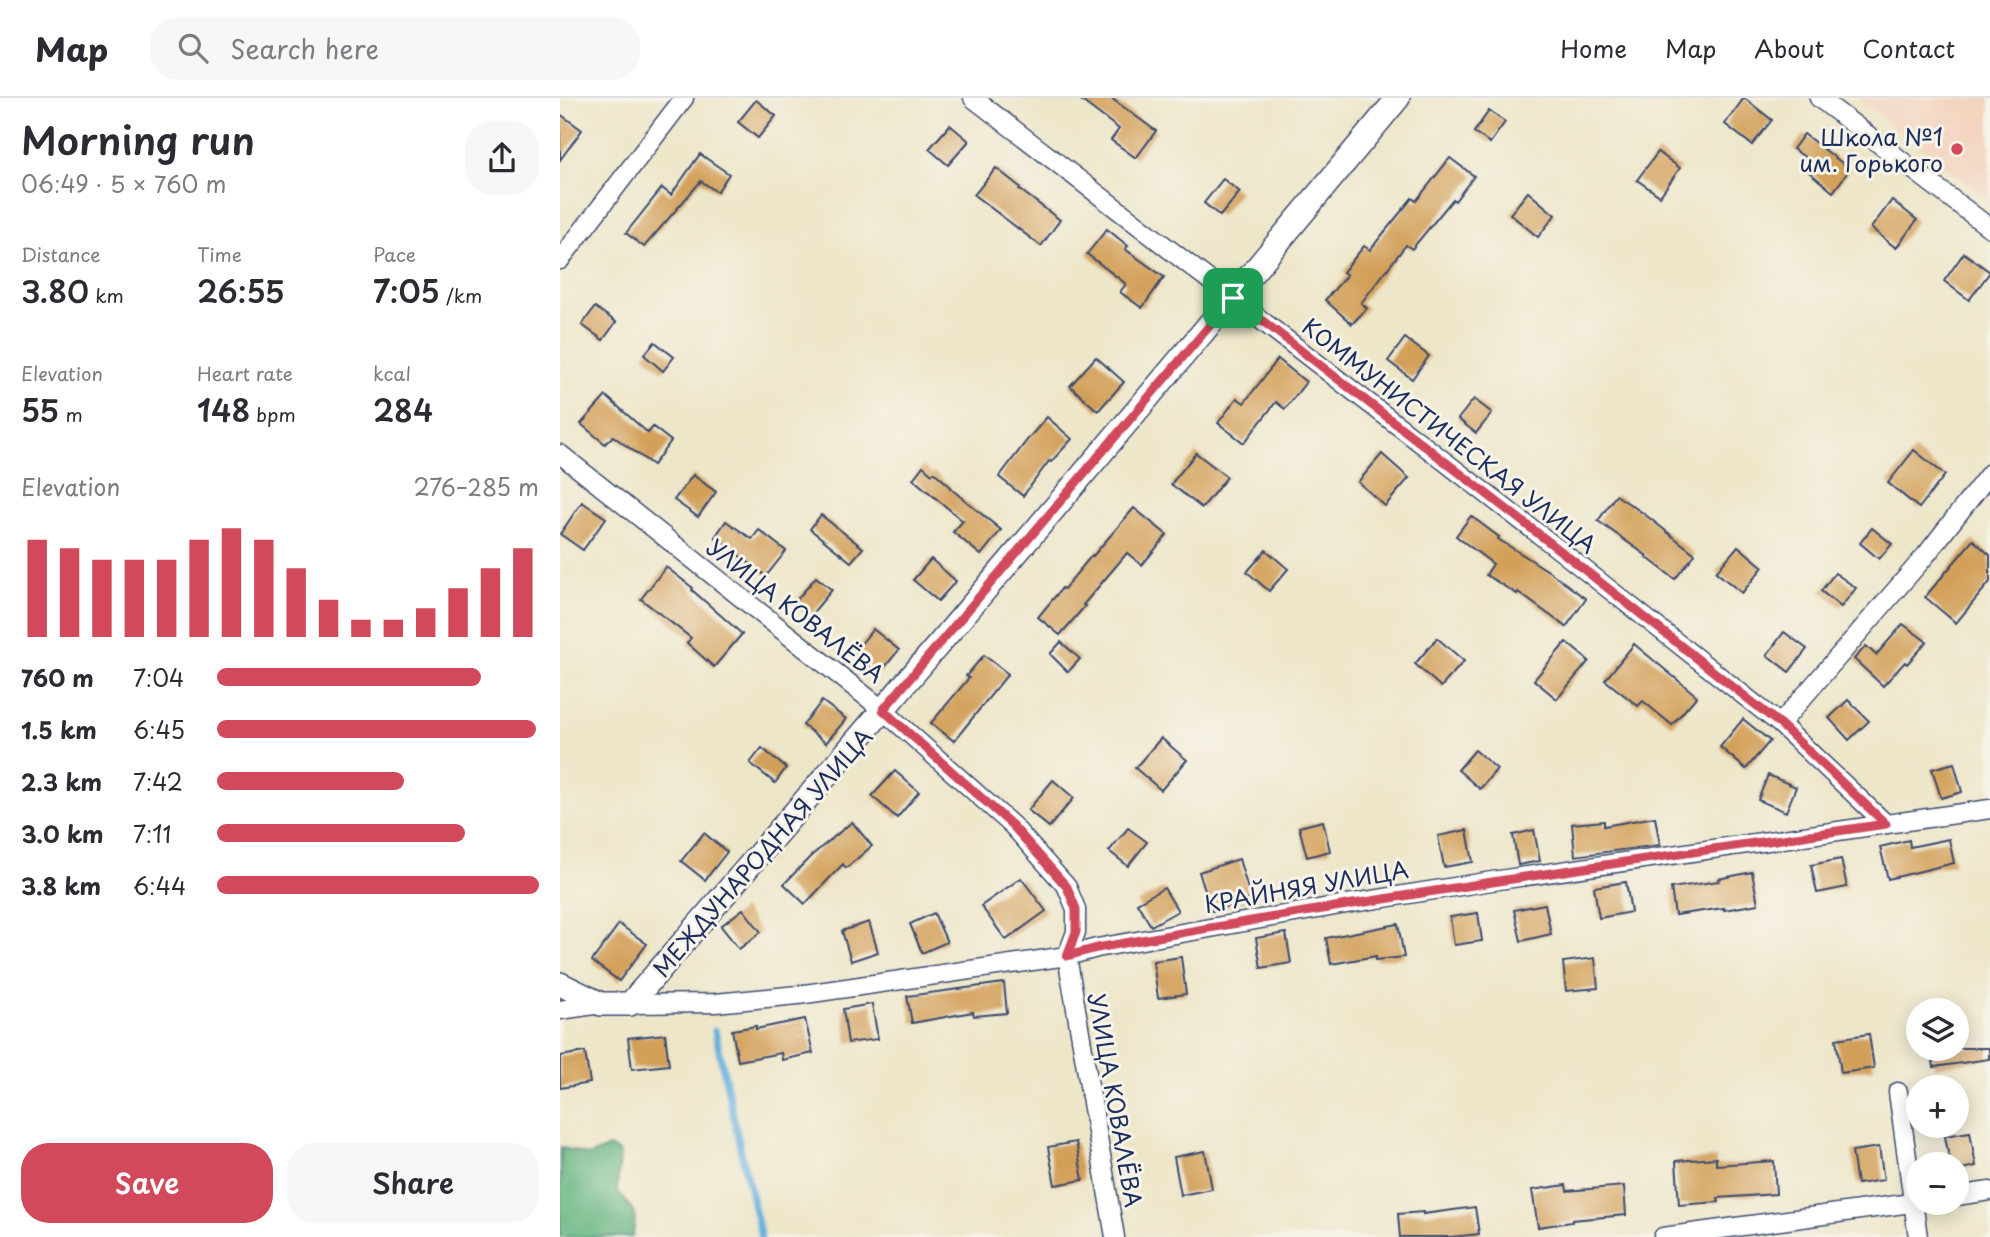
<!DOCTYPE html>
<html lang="en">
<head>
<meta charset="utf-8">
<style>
	body { margin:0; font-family:"Playpen Sans",sans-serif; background:#f7f7f7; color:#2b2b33; height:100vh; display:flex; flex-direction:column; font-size:26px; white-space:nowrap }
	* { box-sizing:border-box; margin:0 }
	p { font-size:23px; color:#7c7c81 }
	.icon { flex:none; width:38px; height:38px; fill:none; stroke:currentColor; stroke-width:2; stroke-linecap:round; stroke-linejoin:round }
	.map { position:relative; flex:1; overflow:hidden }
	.panel { display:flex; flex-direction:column; background:#fff; width:560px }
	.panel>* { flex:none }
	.tools { position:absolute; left:1346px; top:900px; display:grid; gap:14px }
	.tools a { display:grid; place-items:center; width:63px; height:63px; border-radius:50%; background:#fff; box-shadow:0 4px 18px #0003; font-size:35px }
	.pin { position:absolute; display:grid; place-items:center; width:60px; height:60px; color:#fff; margin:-30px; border-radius:14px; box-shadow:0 4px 10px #0006 }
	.round { display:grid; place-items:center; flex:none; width:74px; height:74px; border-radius:28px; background:#f7f7f7 }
	.head { display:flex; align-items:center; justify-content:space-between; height:119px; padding:0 21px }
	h1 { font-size:38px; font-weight:600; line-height:52px }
	.metrics { display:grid; grid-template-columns:repeat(3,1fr); gap:10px; height:119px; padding:7px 21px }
	.metrics div { display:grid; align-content:center }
	.metrics b { font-size:30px; font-weight:600 }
	.metrics small { font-size:19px; font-weight:400 }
	.metrics p { font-size:19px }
	.chart { height:196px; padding:14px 21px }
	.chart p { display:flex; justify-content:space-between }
	.chart svg { width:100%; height:126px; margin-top:7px; stroke:#d1495b; stroke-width:6 }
	.cta { display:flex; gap:14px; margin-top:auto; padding:14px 21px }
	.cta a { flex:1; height:80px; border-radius:28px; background:#d1495b; color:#fff; font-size:28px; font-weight:600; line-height:80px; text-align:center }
	.cta a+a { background:#f7f7f7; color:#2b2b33 }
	ul { padding:0 21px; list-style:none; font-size:23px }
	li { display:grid; grid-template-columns:112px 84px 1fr; align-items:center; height:52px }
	li i { height:18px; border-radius:9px; background:#d1495b }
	header { display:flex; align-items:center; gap:42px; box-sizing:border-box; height:98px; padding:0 35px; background:#fff; border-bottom:2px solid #e1e1e2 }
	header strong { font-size:33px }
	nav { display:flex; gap:38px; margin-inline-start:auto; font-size:24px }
	.search { width:490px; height:63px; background:#f7f7f7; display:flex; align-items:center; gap:18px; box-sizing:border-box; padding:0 24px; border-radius:28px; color:#7c7c81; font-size:26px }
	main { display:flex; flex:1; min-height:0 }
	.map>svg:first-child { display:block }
	.built { fill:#f3d4bf }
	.forest { fill:#65b682; stroke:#407270; stroke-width:2 }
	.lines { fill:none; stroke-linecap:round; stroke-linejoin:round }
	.stream { stroke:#65b0de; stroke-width:7 }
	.building { fill:#d3a05a }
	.minor-casing { stroke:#3a4a6e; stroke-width:21 }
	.tertiary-casing { stroke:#3a4a6e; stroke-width:26 }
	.minor { stroke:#fff; stroke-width:18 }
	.tertiary { stroke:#fff; stroke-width:23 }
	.route-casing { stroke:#fff; stroke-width:14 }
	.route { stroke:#d1495b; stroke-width:9 }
	.poi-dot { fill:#d1495b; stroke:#f7f3e8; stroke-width:2.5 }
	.labels { text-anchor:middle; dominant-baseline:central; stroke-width:6; stroke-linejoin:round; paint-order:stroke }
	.poi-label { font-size:23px; fill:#1b2f5e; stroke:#f7f3e8; text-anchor:end }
	.street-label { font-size:23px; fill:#1b2f5e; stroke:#f7f3e8 }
</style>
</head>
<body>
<header>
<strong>Map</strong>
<div class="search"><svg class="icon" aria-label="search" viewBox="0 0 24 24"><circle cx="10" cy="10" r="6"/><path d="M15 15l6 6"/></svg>Search here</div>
<nav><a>Home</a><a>Map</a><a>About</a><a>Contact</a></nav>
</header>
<main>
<section class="panel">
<div class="head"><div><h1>Morning run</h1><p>06:49 · 5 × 760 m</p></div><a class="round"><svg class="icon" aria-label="share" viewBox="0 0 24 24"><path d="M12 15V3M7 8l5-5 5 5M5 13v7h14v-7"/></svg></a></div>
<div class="metrics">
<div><p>Distance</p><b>3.80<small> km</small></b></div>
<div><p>Time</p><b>26:55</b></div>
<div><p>Pace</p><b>7:05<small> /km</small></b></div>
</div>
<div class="metrics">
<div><p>Elevation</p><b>55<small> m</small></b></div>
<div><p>Heart rate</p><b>148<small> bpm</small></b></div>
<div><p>kcal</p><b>284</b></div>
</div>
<div class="chart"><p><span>Elevation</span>276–285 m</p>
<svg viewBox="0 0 160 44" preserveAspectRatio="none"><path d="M5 44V10M15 44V13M25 44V17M35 44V17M45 44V17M55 44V10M65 44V6M75 44V10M85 44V20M95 44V31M105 44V38M115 44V38M125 44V34M135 44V27M145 44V20M155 44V13"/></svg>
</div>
<ul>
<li><b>760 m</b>7:04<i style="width:82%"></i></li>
<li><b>1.5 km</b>6:45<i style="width:99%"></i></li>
<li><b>2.3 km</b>7:42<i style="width:58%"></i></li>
<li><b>3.0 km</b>7:11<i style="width:77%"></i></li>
<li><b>3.8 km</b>6:44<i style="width:100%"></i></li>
</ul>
<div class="cta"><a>Save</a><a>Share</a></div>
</section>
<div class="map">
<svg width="1430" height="1139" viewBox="0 0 1430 1139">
	<rect width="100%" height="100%" fill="#f7f3e8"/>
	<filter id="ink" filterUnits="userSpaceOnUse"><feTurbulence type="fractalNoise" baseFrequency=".0143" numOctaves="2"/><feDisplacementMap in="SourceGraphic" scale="14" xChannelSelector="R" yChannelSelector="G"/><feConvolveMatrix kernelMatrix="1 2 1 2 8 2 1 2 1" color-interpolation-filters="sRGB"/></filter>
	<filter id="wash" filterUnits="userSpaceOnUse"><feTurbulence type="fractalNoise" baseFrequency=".00686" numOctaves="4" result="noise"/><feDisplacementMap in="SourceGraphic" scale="28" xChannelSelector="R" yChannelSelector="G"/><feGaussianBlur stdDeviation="1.57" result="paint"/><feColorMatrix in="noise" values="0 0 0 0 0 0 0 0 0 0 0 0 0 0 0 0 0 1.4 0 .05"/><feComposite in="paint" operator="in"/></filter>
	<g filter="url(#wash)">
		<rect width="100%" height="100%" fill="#ede6c9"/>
		<polygon class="built" points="1297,0 1430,0 1430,102"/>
		<path class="forest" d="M1,1049l28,9 20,-9 11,6 -3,37c15,21 22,20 15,47h-72z"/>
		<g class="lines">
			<polyline class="stream" points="155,933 180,1049 201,1139"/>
		</g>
		<g id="blocks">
			<g class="building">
				<polygon points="518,0 551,0 596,33 576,60 551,42 559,31"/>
				<polygon points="1184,0 1212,22 1192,47 1165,26"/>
				<polygon points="196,2 216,18 198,40 178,24"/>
				<polygon points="929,13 945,24 930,45 914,34"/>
				<polygon points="0,16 22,32 0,62"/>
				<polygon points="390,27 409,43 388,67 369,51"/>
				<polygon points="1244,36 1290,71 1273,94 1249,74 1255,66 1233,51"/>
				<polygon points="1098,54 1120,70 1100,98 1077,82"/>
				<polygon points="140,56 169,76 157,94 141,83 84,149 66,135 102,90 111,97"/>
				<polygon points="890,60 914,78 895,103 893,101 852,151 846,147 801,205 807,210 792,226 765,202 787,177 783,174 804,148 810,152 852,100 856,103"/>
				<polygon points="436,70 460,89 459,91 500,122 481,148 414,97"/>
				<polygon points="663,81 680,94 660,118 644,105"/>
				<polygon points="968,94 995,117 978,139 950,116"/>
				<polygon points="1332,102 1357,122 1336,150 1311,130"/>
				<polygon points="547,131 568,148 565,151 604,179 582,210 560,194 566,186 527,156"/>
				<polygon points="1404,155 1430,174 1409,202 1384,183"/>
				<polygon points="35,209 56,224 43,242 22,227"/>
				<polygon points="845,240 869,258 852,281 828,263"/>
				<polygon points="95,244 114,259 103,273 84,257"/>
				<polygon points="536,259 564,284 538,313 510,288"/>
				<polygon points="718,261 746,284 725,311 716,304 684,345 658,325 677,300 684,305"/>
				<polygon points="46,298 88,335 93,329 111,343 93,367 53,338 45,346 21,326"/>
				<polygon points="914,301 932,315 916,335 898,321"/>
				<polygon points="487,319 512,341 491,364 489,363 463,398 439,379 468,341"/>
				<polygon points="1354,352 1385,377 1359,410 1328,385"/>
				<polygon points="636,355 667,379 642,410 611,386"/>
				<polygon points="822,356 849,380 825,408 798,384"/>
				<polygon points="363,368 372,376 374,374 391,389 390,390 441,432 421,457 393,434 403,423 353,381"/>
				<polygon points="133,377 156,394 138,419 114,402"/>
				<polygon points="1056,397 1083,415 1135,456 1115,481 1086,459 1087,458 1038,423"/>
				<polygon points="22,404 46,420 23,452 0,436"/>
				<polygon points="574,410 607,437 582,467 567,455 523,507 525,508 500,537 478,519 502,490 504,491 532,457 533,458"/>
				<polygon points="261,417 303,450 291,464 250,431"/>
				<polygon points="911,418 939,439 938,441 990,474 1026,501 1006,529 958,494 957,496 926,477 933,466 896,438"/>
				<polygon points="166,423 192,441 199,432 226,453 206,478 155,439"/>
				<polygon points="1312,430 1332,446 1319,461 1300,445"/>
				<polygon points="1413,442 1430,457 1430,484 1396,525 1365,499"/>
				<polygon points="1178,448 1203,469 1182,495 1156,474"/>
				<polygon points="706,452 728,471 709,493 687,474"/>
				<polygon points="371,461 396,483 378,503 353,482"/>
				<polygon points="106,469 133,490 132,492 182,536 154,569 127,545 131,540 81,501"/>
				<polygon points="1275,475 1296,490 1281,509 1261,493"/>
				<polygon points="256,479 272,492 250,518 234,505"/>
				<polygon points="1343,526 1367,544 1347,566 1345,564 1323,588 1294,561 1306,548 1316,557"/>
				<polygon points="313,531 339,552 319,576 293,556"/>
				<polygon points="1224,534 1247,551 1229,574 1207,557"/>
				<polygon points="877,540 904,563 881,589 855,566"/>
				<polygon points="501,544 520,561 508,574 490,556"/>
				<polygon points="1006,544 1029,563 997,601 974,582"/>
				<polygon points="1074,546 1137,598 1112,627 1083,603 1078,608 1045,582"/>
				<polygon points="424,557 448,576 394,643 371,625 409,580 406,578"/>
				<polygon points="1288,602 1309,623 1289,642 1269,620"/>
				<polygon points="262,603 286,621 266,645 243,627"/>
				<polygon points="1183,621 1210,643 1186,671 1160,649"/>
				<polygon points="601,640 627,662 601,692 575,670"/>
				<polygon points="202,650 226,670 215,685 190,665"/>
				<polygon points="915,652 937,671 920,691 898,672"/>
				<polygon points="1394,665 1402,694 1381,700 1372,671"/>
				<polygon points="335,673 359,694 337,720 312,698"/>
				<polygon points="1208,677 1236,689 1226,714 1198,702"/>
				<polygon points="493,682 514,700 489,729 468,712"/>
				<polygon points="1095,719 1100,747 1015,758 1012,726 1044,723 1044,728"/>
				<polygon points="763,723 770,753 747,759 739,729"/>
				<polygon points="292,724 312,748 286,770 283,766 245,806 224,786 251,758"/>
				<polygon points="568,730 587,744 568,768 549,753"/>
				<polygon points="907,732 913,764 884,769 878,738"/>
				<polygon points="974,732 980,763 958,767 953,737"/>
				<polygon points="144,735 167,754 145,782 121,763"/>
				<polygon points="1389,741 1394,765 1328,781 1320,749 1349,742 1350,749"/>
				<polygon points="679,761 691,801 652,813 639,774"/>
				<polygon points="1281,761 1287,789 1257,795 1251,767"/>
				<polygon points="1192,774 1198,806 1164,812 1164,810 1115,817 1111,790 1159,783 1158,781"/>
				<polygon points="461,780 486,813 446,842 421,808"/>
				<polygon points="1066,784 1071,814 1039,820 1034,789"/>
				<polygon points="604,790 618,813 591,828 577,805"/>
				<polygon points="985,806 991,836 961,843 954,812"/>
				<polygon points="183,811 201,834 179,851 161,828"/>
				<polygon points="374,815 387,844 362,855 350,826"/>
				<polygon points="918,815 922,843 894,847 890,819"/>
				<polygon points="309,824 318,854 291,863 282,833"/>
				<polygon points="59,826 87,846 59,883 32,863"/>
				<polygon points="838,826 844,859 816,862 816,858 771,866 766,840"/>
				<polygon points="726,835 731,865 701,870 696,840"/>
				<polygon points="621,859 626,896 598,900 593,863"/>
				<polygon points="1035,860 1038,890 1006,893 1003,864"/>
				<polygon points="444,885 447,915 414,918 413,914 352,925 347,898"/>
				<polygon points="312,906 318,941 288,945 283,911"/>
				<polygon points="245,921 253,955 222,962 221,955 178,963 172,932 196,928 196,931"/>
				<polygon points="105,936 109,967 72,971 68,940"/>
				<polygon points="1309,936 1314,970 1281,975 1276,941"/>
				<polygon points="1371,950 1429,950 1429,961 1374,969"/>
				<polygon points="25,954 30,985 0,990 0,958"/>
				<polygon points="1410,1034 1416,1068 1396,1072 1396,1066 1390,1066 1385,1038"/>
				<polygon points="516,1044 523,1082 495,1087 488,1049"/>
				<polygon points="1319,1049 1324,1082 1297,1086 1292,1053"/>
				<polygon points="645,1053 652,1091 621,1097 614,1059"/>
				<polygon points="1156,1060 1156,1067 1214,1063 1216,1096 1158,1100 1159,1104 1119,1107 1116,1063"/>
				<polygon points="1006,1087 1007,1093 1064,1088 1066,1117 1012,1122 1012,1124 978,1129 972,1092"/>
				<polygon points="915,1109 919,1136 891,1139 840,1139 838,1116 863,1114 863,1116"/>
			</g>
		</g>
	</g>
	<g filter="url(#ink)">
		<use href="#blocks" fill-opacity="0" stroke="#3a4a6e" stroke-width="2"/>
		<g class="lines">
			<g class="minor-casing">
				<g id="minor">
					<polyline points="413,0 1002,454 1220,626 1326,726"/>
					<polyline points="1259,0 1430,130"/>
					<polyline points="0,162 124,0"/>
					<polyline points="0,356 323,612 453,728 507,789 516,811 516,834 507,858 555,1139"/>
					<polyline points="1220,626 1366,457 1430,375"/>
					<polyline points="70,906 155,905 238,897 507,858 537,850 786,806 932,783 1430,711"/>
					<polyline points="0,912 41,906"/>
					<polyline points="1338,994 1358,1139"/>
					<polyline points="1396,1098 1430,1093"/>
					<polyline points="1103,1139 1358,1104"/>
				</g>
			</g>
			<g class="tertiary-casing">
				<path id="tertiary" d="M0,886l41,20h29c259,-300 516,-601 768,-906"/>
			</g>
			<use href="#minor" class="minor"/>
			<use href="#tertiary" class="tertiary"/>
		</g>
	</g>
	<g class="lines" filter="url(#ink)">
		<g class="route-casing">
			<path id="route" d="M673,200l329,254 218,172 106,100c-264,38 -527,76 -789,124l-30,8 9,-24v-23l-9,-22 -54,-61 -130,-116z"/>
		</g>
		<use href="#route" class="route"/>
	</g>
	<circle class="poi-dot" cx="1397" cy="51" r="7"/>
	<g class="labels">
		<g class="poi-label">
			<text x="1383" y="38">Школа №1<tspan x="1383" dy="26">им. Горького</tspan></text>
		</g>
		<g class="street-label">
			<text transform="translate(890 337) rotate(38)">КОММУНИСТИЧЕСКАЯ УЛИЦА</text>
			<text transform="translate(236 512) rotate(38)">УЛИЦА КОВАЛЁВА</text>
			<text transform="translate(202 754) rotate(-49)">МЕЖДУНАРОДНАЯ УЛИЦА</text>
			<text transform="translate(746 788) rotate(-10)">КРАЙНЯЯ УЛИЦА</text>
			<text transform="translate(556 1002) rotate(80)">УЛИЦА КОВАЛЁВА</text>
		</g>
	</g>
</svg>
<div class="tools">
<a><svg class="icon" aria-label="layers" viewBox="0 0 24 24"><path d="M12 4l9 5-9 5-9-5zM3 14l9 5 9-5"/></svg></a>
<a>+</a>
<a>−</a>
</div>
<div class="pin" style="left:673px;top:200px;background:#1e9e55"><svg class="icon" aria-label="arrive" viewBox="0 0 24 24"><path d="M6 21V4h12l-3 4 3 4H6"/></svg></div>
</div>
</main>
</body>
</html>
